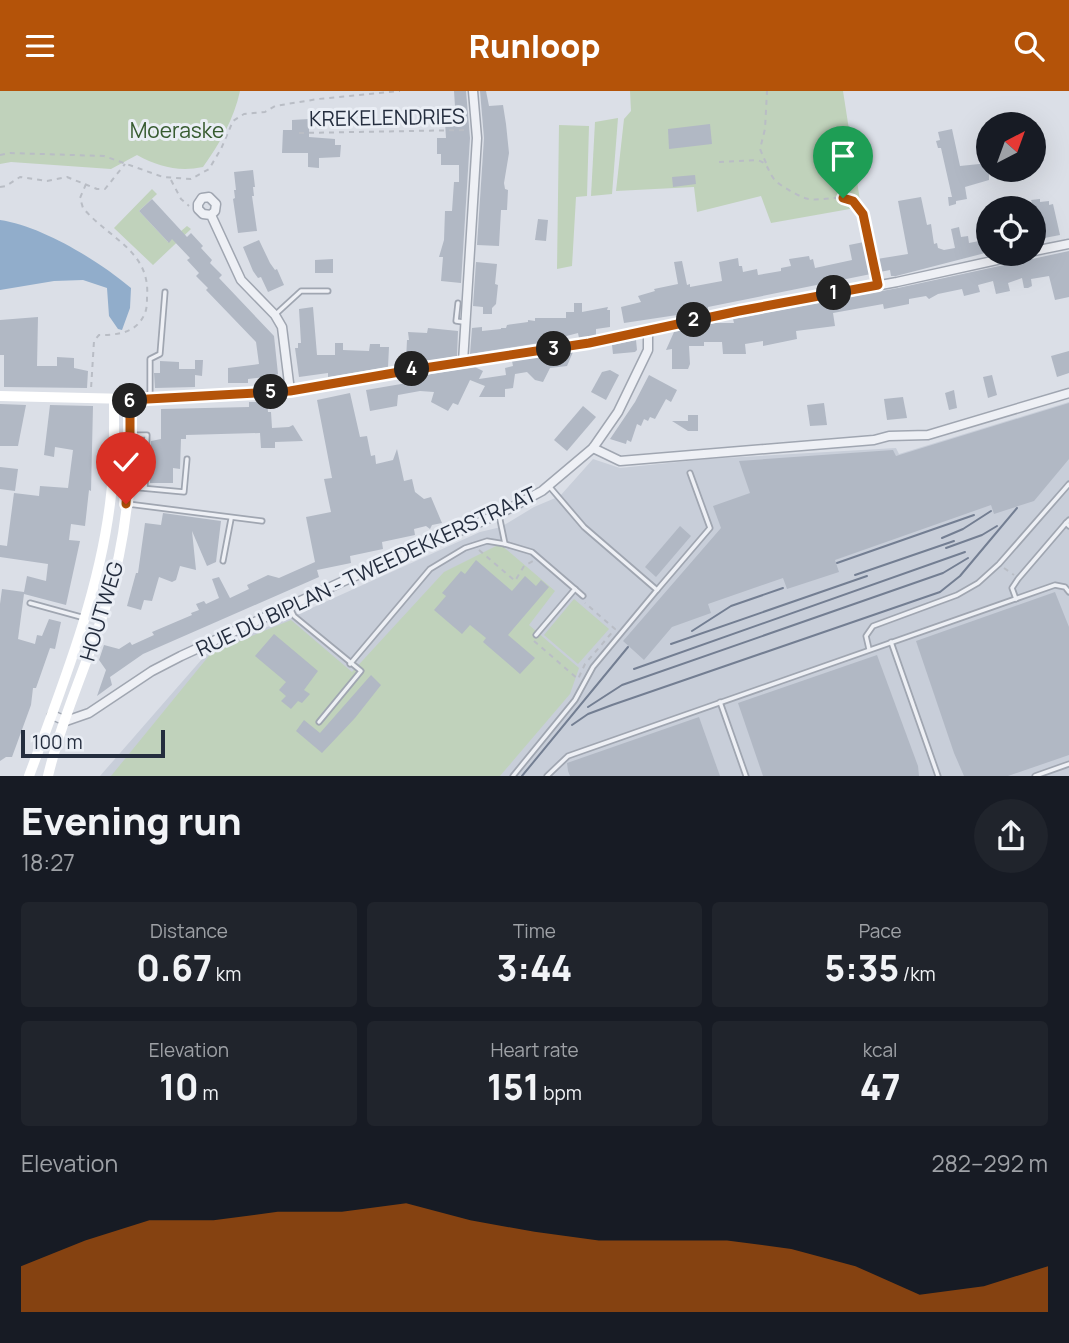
<!DOCTYPE html>
<html lang="en">
<head>
<meta charset="utf-8">
<style>
	body { margin:0; font-family:Manrope,sans-serif; background:#20242c; color:#f1f3f6; height:100vh; display:flex; flex-direction:column; font-size:26px; white-space:nowrap }
	* { box-sizing:border-box; margin:0 }
	p { font-size:23px; color:#9ea1a6 }
	.icon { flex:none; width:38px; height:38px; fill:none; stroke:currentColor; stroke-width:2; stroke-linecap:round; stroke-linejoin:round }
	.map { position:relative; height:685px; overflow:hidden }
	.sheet { display:flex; flex-direction:column; background:#171b24; flex:1 }
	.sheet>* { flex:none }
	.needle { width:46px; rotate:41deg }
	.tools { position:absolute; left:976px; top:21px; display:grid; gap:14px }
	.tools a { display:grid; place-items:center; width:70px; height:70px; border-radius:50%; background:#171b24; box-shadow:0 7px 28px #0002; font-size:35px }
	.scale { position:absolute; left:21px; bottom:18px; width:144px; box-sizing:border-box; padding-left:7px; border:4px solid #242d3e; border-top:0; font-size:19px; line-height:24px; white-space:nowrap; color:#242d3e; -webkit-text-stroke:5px #eaeef5; paint-order:stroke }
	.pin { position:absolute; display:grid; place-items:center; width:60px; height:60px; color:#fff; margin:-72px -30px; border-radius:50% 50% 50% 0; rotate:-45deg; box-shadow:0 0 7px #0007 }
	.pin .icon { rotate:45deg }
	.km { position:absolute; width:35px; height:35px; margin:-18px; border-radius:50%; background:#222; color:#fff; font-size:19px; line-height:35px; text-align:center }
	.round { display:grid; place-items:center; flex:none; width:74px; height:74px; border-radius:37px; background:#20242c }
	.headline { display:flex; align-items:center; justify-content:space-between; height:119px; padding:0 21px }
	h1 { font-size:38px; font-weight:800; line-height:52px }
	.stats { display:grid; grid-template-columns:repeat(3,1fr); gap:10px; height:119px; padding:7px 21px }
	.stats div { display:grid; align-content:center; border-radius:7px; background:#20242c; text-align:center }
	.stats b { font-size:35px; font-weight:800 }
	.stats small { font-size:19px; font-weight:400 }
	.stats p { font-size:19px }
	.chart { height:196px; padding:14px 21px }
	.chart p { display:flex; justify-content:space-between }
	.chart svg { width:100%; height:126px; margin-top:7px; fill:#b45309; opacity:.7 }
	header { display:flex; justify-content:space-between; align-items:center; height:91px; padding:0 21px; background:#b45309; color:#fff; font-size:32px; font-weight:800 }
	.map>svg:first-child { display:block }
	.built { fill:#c8ced9 }
	.green { fill:#c0d2bb }
	.water { fill:#91adcb }
	.building { fill:#b1b8c4 }
	.lines { fill:none; stroke-linecap:round; stroke-linejoin:round }
	.service-casing { stroke:#a0a6b1; stroke-width:7 }
	.minor-casing { stroke:#a0a6b1; stroke-width:11 }
	.path { stroke:#b9bdc5; stroke-width:2; stroke-dasharray:5 5; stroke-linecap:butt }
	.service { stroke:#eef0f5; stroke-width:3.5 }
	.minor { stroke:#eef0f5; stroke-width:8 }
	.secondary { stroke:#fff; stroke-width:10 }
	.tram { stroke:#737e92; stroke-width:2 }
	.route-casing { stroke:#fff; stroke-width:14 }
	.route { stroke:#b45309; stroke-width:9 }
	.labels { text-anchor:middle; dominant-baseline:central; stroke-width:6; stroke-linejoin:round; paint-order:stroke }
	.street-label { font-size:21px; fill:#242d3e; stroke:#eaeef5 }
	.park-label { font-size:21px; fill:#375b30; stroke:#eaeef5 }
</style>
</head>
<body>
<header><svg class="icon" aria-label="menu" viewBox="0 0 24 24"><path d="M4 6h16M4 12h16M4 18h16"/></svg>Runloop<svg class="icon" aria-label="search" viewBox="0 0 24 24"><circle cx="10" cy="10" r="6"/><path d="M15 15l6 6"/></svg></header>
<div class="map">
<svg width="1069" height="685" viewBox="0 0 1069 685">
	<rect width="100%" height="100%" fill="#dbdfe7"/>
	<polygon class="built" points="1069,311 1069,685 100,685 209,560 294,525 480,441 501,436 534,416 560,405 593,368 620,377 707,368 896,357 899,363"/>
	<g class="green">
		<path d="M0,0h240c-6,28 -20,52 -37,76 -24,5 -44,0 -66,-12l-26,14 -100,-7 -11,2z"/>
		<polygon points="630,0 843,0 861,116 771,132 761,105 697,121 694,96 616,100 624,28 631,20"/>
		<polygon points="618,27 612,103 591,105 595,31"/>
		<polygon points="559,34 589,35 587,105 576,106 572,175 557,178"/>
		<polygon points="152,98 157,103 139,120 168,151 187,135 191,138 153,174 114,137"/>
		<polygon points="500,453 555,500 529,534 579,577 570,603 500,685 111,685 212,561 291,529 352,581 444,481"/>
		<polygon points="574,508 609,538 578,573 544,544"/>
	</g>
	<path class="water" d="M0,129c42,6 99,41 131,68l-1,20 -8,22 -4,-1 -9,-13 -2,-28 -24,-8 -29,1 -54,9z"/>
	<g class="building">
		<polygon points="454,0 466,0 470,47 461,192 441,190 443,166 439,166 444,149 445,120 452,120 454,91 459,91 459,74 441,74 441,63 437,63 437,47 446,47 445,31 456,31"/>
		<polygon points="480,0 486,0 489,15 503,14 506,33 509,62 504,92 505,98 508,99 507,119 501,119 499,155 477,154 484,47"/>
		<polygon points="309,28 309,46 335,48 335,54 341,54 340,66 319,67 319,77 308,76 308,62 282,62 283,39 292,39 292,29"/>
		<polygon points="710,33 712,53 669,58 668,38"/>
		<polygon points="952,38 960,75 989,72 989,89 965,96 967,108 956,110 956,113 949,115 948,106 952,106 941,57 938,57 936,50 940,49 938,41"/>
		<polygon points="253,79 255,96 253,96 254,105 252,105 257,140 238,142 233,108 235,107 234,99 236,99 234,81"/>
		<polygon points="695,84 696,93 673,96 672,86"/>
		<polygon points="921,106 927,134 931,133 934,153 937,152 938,157 944,159 955,157 951,138 959,136 961,146 968,145 969,152 989,148 989,161 896,185 891,185 890,179 880,181 877,168 908,163 898,110"/>
		<polygon points="152,108 187,146 191,142 203,155 201,157 212,169 210,172 222,184 219,187 274,245 278,283 275,285 248,288 248,292 228,292 228,277 259,273 256,251 206,199 208,197 196,185 199,182 187,169 190,167 172,148 169,152 139,120"/>
		<polygon points="1040,108 1040,111 1049,110 1049,114 1053,113 1060,144 1034,149 1034,117 1031,109"/>
		<polygon points="538,128 548,129 546,150 535,149"/>
		<polygon points="259,149 270,172 275,179 277,178 284,194 268,201 261,186 258,187 253,180 243,156"/>
		<polygon points="864,151 871,183 708,216 708,220 695,223 697,221 624,232 621,216 641,211 638,205 655,200 654,198 678,193 674,171 682,170 687,194 690,193 690,196 722,190 719,171 738,167 739,175 742,175 743,181 757,178 758,184 781,180 781,177 791,175 789,168 809,165 810,169 813,168 815,177 852,169 849,154"/>
		<polygon points="1069,160 1069,206 1055,209 1049,185 1031,188 1032,195 1028,197 1024,197 1022,187 1008,192 1010,200 996,203 993,190 978,194 980,201 964,205 962,198 938,203 929,208 926,205 909,208 909,213 884,218 883,213 833,222 835,235 796,240 797,248 763,255 763,250 745,253 746,263 723,263 722,251 704,251 704,255 689,255 690,273 688,278 672,278 672,258 666,259 674,241 715,232 734,232 733,228 898,197"/>
		<polygon points="333,168 333,182 315,182 315,169"/>
		<polygon points="476,171 497,173 495,193 498,194 496,213 492,217 492,223 483,223 483,216 473,215"/>
		<polygon points="574,212 582,212 582,221 608,216 607,219 610,219 610,236 596,238 596,244 588,246 579,247 578,242 555,248 540,248 539,252 470,263 472,237 482,236 482,240 501,238 501,237 506,237 507,234 528,231 528,229 535,230 535,227 566,227 566,221 574,221"/>
		<polygon points="313,216 317,264 335,264 335,252 343,252 343,259 369,260 370,253 380,253 380,256 389,256 388,276 328,286 328,282 299,286 295,257 298,257 298,252 301,252 299,218"/>
		<polygon points="38,226 37,275 57,275 57,266 74,267 74,277 88,280 87,297 4,296 4,264 0,264 0,229"/>
		<polygon points="428,237 458,240 457,265 428,270 406,270 407,249 409,249 408,241 427,242"/>
		<polygon points="636,249 637,259 635,261 613,263 612,254"/>
		<polygon points="1069,260 1069,282 1057,286 1051,265"/>
		<polygon points="573,261 567,275 550,277 543,291 535,289 527,281 515,283 513,297 505,298 505,306 479,306 485,295 470,289 458,314 453,312 448,320 431,311 434,301 420,300 398,304 397,315 370,320 366,299 407,292 406,287 475,276 483,280 479,288 506,284 505,277 513,275 512,270"/>
		<polygon points="195,269 203,269 202,285 195,284 195,296 155,297 154,282 160,282 160,270 179,271 179,278 195,278"/>
		<polygon points="610,279 619,284 606,309 591,301 602,281"/>
		<polygon points="649,284 677,299 671,311 666,308 655,328 650,326 648,330 644,328 641,335 637,333 631,351 627,349 626,353 610,348 635,311"/>
		<polygon points="992,284 997,304 988,307 983,286"/>
		<polygon points="954,299 957,317 949,319 945,302"/>
		<polygon points="350,302 360,346 367,345 371,365 375,364 376,373 393,369 397,358 404,390 412,388 415,401 424,408 431,406 442,432 432,434 430,438 426,435 414,438 415,444 382,451 383,458 350,465 351,472 317,479 319,486 143,563 110,586 112,594 97,605 106,579 99,569 104,554 119,558 130,551 132,554 154,544 152,541 192,524 191,522 199,519 196,513 204,510 206,513 219,507 212,488 219,486 230,507 249,498 247,494 268,484 279,487 315,471 306,426 331,421 324,388 332,387 317,309"/>
		<polygon points="903,306 907,327 887,329 884,308"/>
		<polygon points="249,311 267,311 268,321 271,321 272,337 289,336 293,334 303,350 275,351 275,357 261,357 260,342 186,344 186,348 181,348 180,378 173,377 173,392 150,392 151,350 161,348 161,318 249,316"/>
		<polygon points="824,312 827,334 810,335 807,314"/>
		<polygon points="1069,312 1069,368 1034,410 994,423 991,414 835,469 839,481 787,498 783,487 708,513 711,522 672,536 644,569 623,550 721,437 713,415 750,402 739,370 893,359 896,365"/>
		<polygon points="0,313 26,314 18,355 0,355"/>
		<polygon points="50,314 93,315 91,400 89,399 85,435 71,433 69,449 80,450 66,514 24,503 18,548 35,553 37,544 42,545 49,528 61,531 55,558 50,557 36,597 33,597 31,614 12,666 6,666 0,670 0,513 2,498 24,501 27,485 46,490 48,473 0,466 0,454 7,455 14,402 39,405 40,395 68,397 73,359 55,356 54,366 44,364"/>
		<polygon points="583,315 596,326 567,360 554,349"/>
		<polygon points="688,324 698,324 698,340 688,340 672,330 688,330"/>
		<polygon points="0,376 18,378 15,400 0,398"/>
		<polygon points="163,422 221,430 216,471 207,475 192,440 196,479 180,475 176,489 172,491 159,486 152,510 144,509 141,519 127,515 136,482 138,482 145,432 161,434"/>
		<polygon points="680,435 691,445 656,486 645,476"/>
		<polygon points="476,469 512,500 525,485 536,495 541,489 549,496 508,544 535,567 520,583 483,551 486,547 470,534 462,543 434,519 446,505 442,502 461,480 465,483"/>
		<polygon points="1055,501 1069,536 1069,664 1008,685 964,685 954,662 916,550"/>
		<polygon points="274,543 318,580 304,599 310,603 302,612 298,610 291,618 281,610 286,605 279,599 286,591 255,565"/>
		<polygon points="877,564 918,675 919,685 763,685 738,612"/>
		<polygon points="371,584 381,594 355,627 322,662 296,640 304,629 320,642"/>
		<polygon points="699,626 720,685 570,685 568,680 567,672"/>
	</g>
	<g class="lines">
		<g class="service-casing">
			<g id="service">
				<polyline points="863,123 878,194"/>
				<polyline points="458,212 456,230 463,231"/>
				<polyline points="277,222 301,200 328,200"/>
				<polyline points="150,307 150,268 160,263 165,201"/>
				<polyline points="132,344 147,344 145,397"/>
				<polyline points="130,396 184,401 187,368"/>
				<polyline points="128,413 262,430"/>
				<polyline points="499,424 505,453"/>
				<polyline points="1069,429 1066,432 1069,435"/>
				<polyline points="223,470 231,428"/>
				<polyline points="575,498 583,505"/>
				<polyline points="657,499 710,437 690,382"/>
				<polyline points="1016,508 1012,497 1018,488 1066,432"/>
				<polyline points="30,512 81,526"/>
				<polyline points="290,517 294,525 361,580 319,631"/>
				<polyline points="891,551 938,685"/>
				<polyline points="869,558 866,545 873,535 957,504 978,492 999,473 1069,393"/>
				<polyline points="350,573 430,478 465,457 487,450 505,453 532,461 575,498 536,544"/>
				<polyline points="720,611 746,685"/>
				<polyline points="513,685 575,609 593,576 657,499 584,436 549,395"/>
				<polyline points="547,685 568,665 1055,494 1065,496 1069,501"/>
				<polyline points="1035,685 1069,673"/>
			</g>
		</g>
		<g class="minor-casing">
			<g id="minor">
				<polyline points="211,124 203,123 198,118 198,113 202,107 209,106 216,113 215,120 211,124 241,189 275,224 282,236 290,300"/>
				<polyline points="1034,160 1069,153"/>
				<polyline points="463,271 477,47 473,0"/>
				<polyline points="130,308 290,300 411,279 589,252 739,220 897,191 1024,163"/>
				<polyline points="593,357 620,370 874,349 889,345 928,344 1069,302"/>
				<polyline points="52,624 66,630 89,622 152,580 181,565 346,489 499,423 542,400 593,357 618,321 648,259 648,239"/>
			</g>
		</g>
		<g class="path">
			<polyline points="299,42 468,39"/>
			<polyline points="0,64 10,62 104,65 163,86 191,88 209,78 221,58 233,30 244,23 265,21 275,15 318,8 400,0"/>
			<path d="M719,71l38,-2c12,3 10,10 17,19 6,7 20,14 28,18 19,8 40,-8 57,10"/>
			<polyline points="766,72 760,58 765,38 767,0"/>
			<polyline points="171,89 181,108 189,115"/>
			<path d="M86,93l-6,14 3,10c25,30 68,43 64,89 0,5 0,11 -2,16 -8,20 -27,22 -46,22l-5,6 -3,48"/>
			<polyline points="0,96 6,95 20,86 47,90 67,86 97,98 105,98 125,73"/>
			<polyline points="479,459 515,490 524,475 533,470"/>
			<polyline points="1004,477 1014,484"/>
			<polyline points="534,550 578,588 585,573 615,538 585,512"/>
		</g>
		<use href="#service" class="service"/>
		<use href="#minor" class="minor"/>
		<g class="secondary">
			<path d="M0,305l130,3c3,67 -3,139 -23,203 -18,58 -45,115 -59,174"/>
			<path d="M29,685c33,-89 72,-186 82,-281 4,-32 3,-64 3,-96"/>
		</g>
		<g class="tram">
			<polyline points="942,447 963,438 991,420"/>
			<polyline points="946,457 982,444 997,435"/>
			<polyline points="837,472 974,424"/>
			<polyline points="855,484 954,450"/>
			<polyline points="692,540 731,515 783,497"/>
			<polyline points="671,553 867,485"/>
			<polyline points="634,578 965,461"/>
			<polyline points="588,616 622,594 943,482 968,467"/>
			<polyline points="572,634 588,623 612,614 940,501 960,485 1017,417"/>
			<polyline points="522,685 628,556"/>
		</g>
	</g>
	<g class="lines">
		<g class="route-casing">
			<polyline id="route" points="126,413 130,344 130,309 290,300 411,279 589,252 739,220 878,194 863,123 853,110 843,107"/>
		</g>
		<use href="#route" class="route"/>
	</g>
	<g class="labels">
		<g class="street-label">
			<text transform="translate(387 26) rotate(-1)">KREKELENDRIES</text>
			<text transform="translate(366 480) rotate(-25)">RUE DU BIPLAN - TWEEDEKKERSTRAAT</text>
			<text transform="translate(101 520) rotate(-73)">HOUTWEG</text>
		</g>
		<g class="park-label">
			<text x="177" y="39">Moeraske</text>
		</g>
	</g>
</svg>
<div class="tools">
<a><svg class="needle" viewBox="-14 -14 28 28"><path d="M0-13l5 13h-10z" fill="#e53935"/><path d="M0 13l5-13h-10z" fill="#9ea1a6"/></svg></a>
<a><svg class="icon" aria-label="locate" viewBox="0 0 24 24"><circle cx="12" cy="12" r="6"/><path d="M12 2v4M12 18v4M2 12h4M18 12h4"/></svg></a>
</div>
<div class="scale">100 m</div>
<div class="pin" style="left:843px;top:107px;background:#1e9e55"><svg class="icon" aria-label="arrive" viewBox="0 0 24 24"><path d="M6 21V4h12l-3 4 3 4H6"/></svg></div>
<div class="pin" style="left:126px;top:413px;background:#d93025"><svg class="icon" aria-label="check" viewBox="0 0 24 24"><path d="M5 12l5 5 9-10"/></svg></div>
<b class="km" style="left:834px;top:202px">1</b>
<b class="km" style="left:694px;top:229px">2</b>
<b class="km" style="left:554px;top:258px">3</b>
<b class="km" style="left:412px;top:278px">4</b>
<b class="km" style="left:271px;top:301px">5</b>
<b class="km" style="left:130px;top:310px">6</b>
</div>
<section class="sheet">
<div class="headline"><div><h1>Evening run</h1><p>18:27</p></div><a class="round"><svg class="icon" aria-label="share" viewBox="0 0 24 24"><path d="M12 15V3M7 8l5-5 5 5M5 13v7h14v-7"/></svg></a></div>
<div class="stats">
<div><p>Distance</p><b>0.67<small> km</small></b></div>
<div><p>Time</p><b>3:44</b></div>
<div><p>Pace</p><b>5:35<small> /km</small></b></div>
</div>
<div class="stats">
<div><p>Elevation</p><b>10<small> m</small></b></div>
<div><p>Heart rate</p><b>151<small> bpm</small></b></div>
<div><p>kcal</p><b>47</b></div>
</div>
<div class="chart"><p><span>Elevation</span>282–292 m</p>
<svg viewBox="0 0 160 44" preserveAspectRatio="none"><path d="M0 44V28L10 19L20 12L30 12L40 9L50 9L60 6L70 12L80 16L90 19L100 19L110 19L120 22L130 28L140 38L150 35L160 28V44z"/></svg>
</div>
</section>
</body>
</html>
